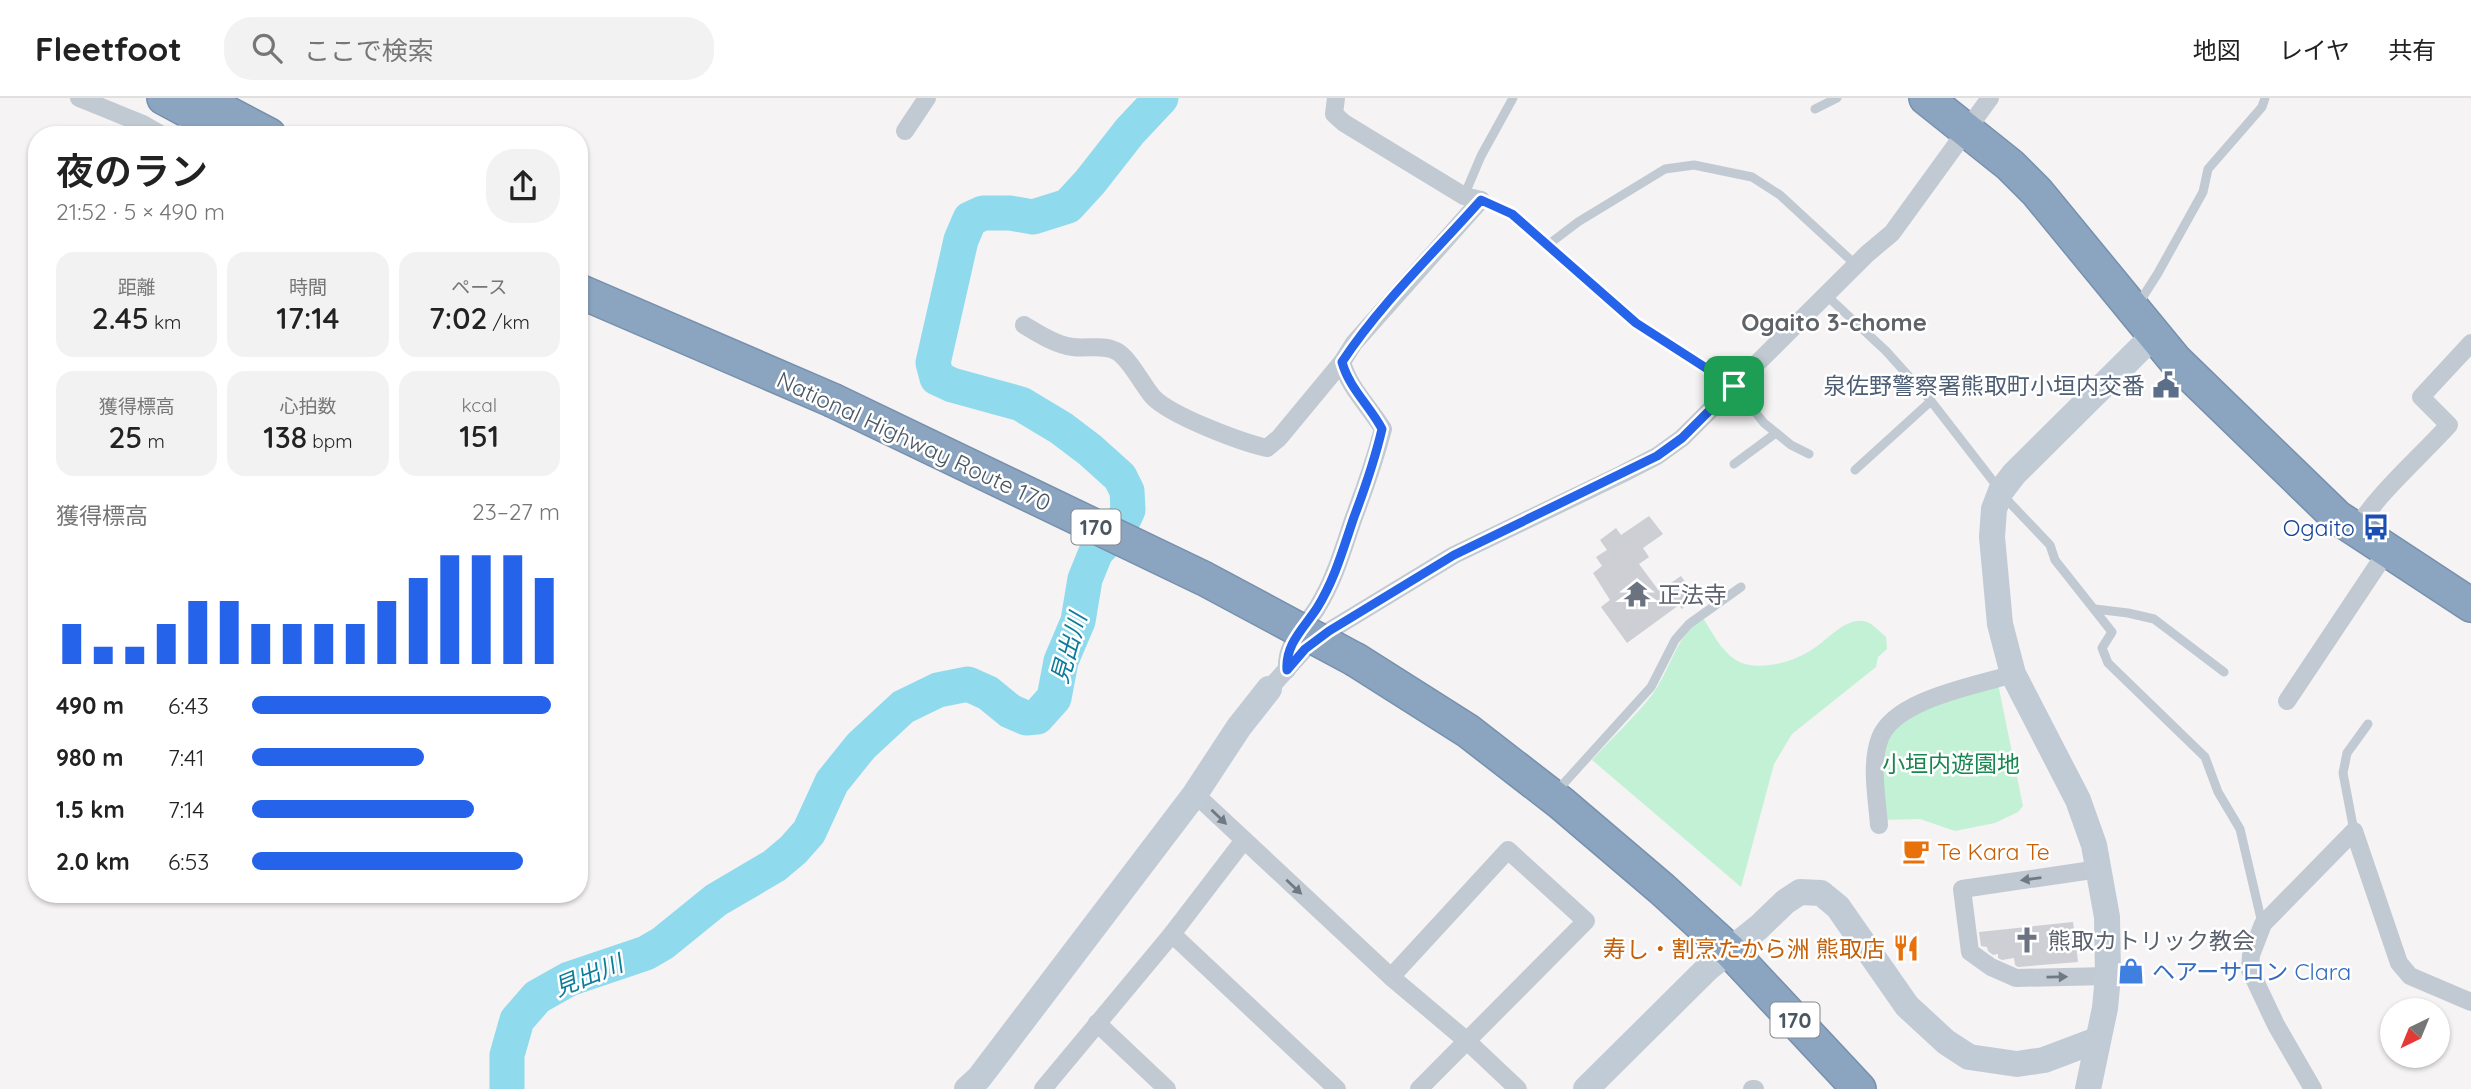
<!DOCTYPE html>
<html lang="ja">
<head>
<meta charset="utf-8">
<style>
	body { margin:0; font-family:Quicksand,"Noto Sans JP",sans-serif; background:#f2f2f2; color:#222; height:100vh; display:flex; flex-direction:column; font-size:26px; white-space:nowrap }
	* { box-sizing:border-box; margin:0 }
	p { font-size:23px; color:#767676 }
	.icon { flex:none; width:38px; height:38px; fill:none; stroke:currentColor; stroke-width:2; stroke-linecap:round; stroke-linejoin:round }
	.map { position:relative; flex:1; overflow:hidden }
	.sheet { position:absolute; left:28px; top:28px; width:560px; height:777px; display:flex; flex-direction:column; background:#fff; border-radius:28px; box-shadow:0 2px 5px #0004 }
	.sheet>* { flex:none }
	.needle { width:46px; rotate:223deg }
	.controls { position:absolute; left:2380px; top:900px; display:grid; gap:14px }
	.controls a { display:grid; place-items:center; width:70px; height:70px; border-radius:50%; background:#fff; box-shadow:0 2px 5px #0004; font-size:35px }
	.pin { position:absolute; display:grid; place-items:center; width:60px; height:60px; color:#fff; margin:-30px; border-radius:14px; box-shadow:0 4px 10px #0006 }
	.round { display:grid; place-items:center; flex:none; width:74px; height:74px; border-radius:28px; background:#f2f2f2 }
	.headline { display:flex; align-items:center; justify-content:space-between; height:119px; padding:0 28px }
	h1 { font-size:38px; font-weight:600; line-height:52px }
	.metrics { display:grid; grid-template-columns:repeat(3,1fr); gap:10px; height:119px; padding:7px 28px }
	.metrics div { display:grid; align-content:center; border-radius:18px; background:#f2f2f2; text-align:center }
	.metrics b { font-size:30px; font-weight:600 }
	.metrics small { font-size:19px; font-weight:400 }
	.metrics p { font-size:19px }
	.chart { height:196px; padding:14px 28px }
	.chart p { display:flex; justify-content:space-between }
	.chart svg { width:100%; height:126px; margin-top:7px; stroke:#2563eb; stroke-width:6 }
	ul { padding:0 28px; list-style:none; font-size:23px }
	li { display:grid; grid-template-columns:112px 84px 1fr; align-items:center; height:52px }
	li i { height:18px; border-radius:9px; background:#2563eb }
	header { display:flex; align-items:center; gap:42px; box-sizing:border-box; height:98px; padding:0 35px; background:#fff; border-bottom:2px solid #e0e0e0 }
	header strong { font-size:33px }
	nav { display:flex; gap:38px; margin-inline-start:auto; font-size:24px }
	.search { width:490px; height:63px; background:#f2f2f2; display:flex; align-items:center; gap:18px; box-sizing:border-box; padding:0 24px; border-radius:28px; color:#767676; font-size:26px }
	.map>svg:first-child { display:block }
	.green { fill:#c3f1d5 }
	.lines { fill:none; stroke-linecap:round; stroke-linejoin:round }
	.river { stroke:#90daee; stroke-width:35 }
	.building { fill:#cdcfd5 }
	.highway-casing { stroke:#7690ad; stroke-width:36 }
	.lane { stroke:#c1cad2; stroke-width:9 }
	.street { stroke:#c1cad2; stroke-width:18 }
	.secondary { stroke:#c1cbd6; stroke-width:26 }
	.highway { stroke:#8ba5c1; stroke-width:33 }
	.highway-bridge-casing { stroke:#7690ad; stroke-width:36; stroke-linecap:butt }
	.highway-bridge { stroke:#8ba5c1; stroke-width:33 }
	.oneway { fill:#6e7983 }
	.route-casing { stroke:#fff; stroke-width:14 }
	.route { stroke:#2563eb; stroke-width:9 }
	.labels { text-anchor:middle; dominant-baseline:central; stroke-width:5; stroke-linejoin:round; paint-order:stroke }
	.shield { fill:#fff; stroke:#808990; stroke-width:2 }
	.shield-label { font-size:21px; font-weight:bold; fill:#4a5661 }
	.service-label { font-size:23px; fill:#4e5e75; stroke:#fff; text-anchor:end }
	.street-label { font-size:23px; fill:#4a5661; stroke:#fff }
	.transit-label { font-size:23px; fill:#164399; stroke:#fff; text-anchor:end }
	.worship-label { font-size:23px; fill:#5b616d; stroke:#fff; text-anchor:start }
	.park-label { font-size:23px; fill:#17864f; stroke:#fff }
	.food-label { font-size:23px; fill:#c56008; stroke:#fff; text-anchor:start }
	.shop-label { font-size:23px; fill:#366cbe; stroke:#fff; text-anchor:start }
	.neighbourhood-label { font-size:24px; font-weight:bold; fill:#5f6368; stroke:#fff }
	.water-label { font-size:24px; font-style:italic; fill:#0c7c9b; stroke:#fff }
</style>
</head>
<body>
<header>
<strong>Fleetfoot</strong>
<div class="search"><svg class="icon" aria-label="search" viewBox="0 0 24 24"><circle cx="10" cy="10" r="6"/><path d="M15 15l6 6"/></svg>ここで検索</div>
<nav><a>地図</a><a>レイヤ</a><a>共有</a></nav>
</header>
<div class="map">
<svg width="2471" height="991" viewBox="0 0 2471 991">
	<rect width="100%" height="100%" fill="#f5f3f3"/>
	<g class="green">
		<path d="M1703,520c9,14 18,33 33,42 22,13 58,2 77,-11 16,-10 36,-36 56,-26 6,3 12,10 17,14l1,12 -9,8 -2,10 -84,67 -18,30 -33,123 -149,-127c20,-22 42,-42 60,-65 19,-26 23,-58 51,-77z"/>
		<polygon points="1998,586 2023,708 2018,714 1995,725 1955,733 1920,721 1882,722 1882,664 1886,638 1907,617"/>
	</g>
	<g class="lines">
		<polyline class="river" points="507,991 507,957 517,922 537,899 569,881 646,855 663,845 716,802 774,768 793,752 809,734 832,684 861,648 903,609 938,592 968,586 988,595 1010,613 1026,620 1037,619 1054,600 1061,563 1078,523 1085,481 1096,454 1120,429 1128,412 1127,393 1120,379 1090,352 1061,330 1021,306 952,287 937,280 933,265 961,142 970,121 983,115 1010,115 1033,119 1068,108 1090,84 1130,33 1161,0"/>
	</g>
	<g class="building">
		<polygon points="1649,418 1663,436 1643,450 1649,459 1639,466 1659,493 1681,478 1697,500 1682,511 1679,507 1627,545 1601,509 1610,502 1593,475 1602,468 1596,459 1607,452 1600,442 1616,430 1621,437"/>
		<polygon points="2073,824 2078,864 2018,869 2015,867 2014,860 2002,862 1998,860 1998,856 1993,857 1988,853 1987,849 1981,848 1979,834"/>
	</g>
	<g class="lines">
		<g class="highway-casing">
			<g id="highway">
				<polyline points="164,0 218,29"/>
				<polyline points="199,0 269,37"/>
				<polyline points="1926,0 2010,67 2037,94 2175,262 2337,419 2471,507"/>
				<polyline points="579,193 832,302"/>
				<polyline points="1356,562 1468,633 1561,705 1662,791 1730,853 1859,991"/>
			</g>
		</g>
		<g class="lane">
			<polyline points="1815,11 1837,0"/>
			<polyline points="1464,98 1481,58 1513,0"/>
			<polyline points="1481,102 1512,116 1549,146 1613,207 1636,225 1734,288 1764,325 1791,347 1809,356"/>
			<polyline points="1549,146 1578,124 1665,71 1694,67 1752,79 1780,97 1856,167"/>
			<polyline points="1826,197 1886,253 1931,303 2010,405 2050,447 2055,462 2112,534 2102,550 2108,565 2205,659 2218,694 2240,731 2262,825"/>
			<polyline points="2137,208 2158,175 2203,94 2208,71 2262,9 2265,0"/>
			<polyline points="1734,366 1776,335"/>
			<polyline points="1855,372 1931,303"/>
			<polyline points="2095,511 2128,515 2154,521 2224,574"/>
			<polyline points="1556,694 1651,589 1675,542 1689,526 1741,489"/>
			<polyline points="2354,733 2343,675 2347,655 2368,626"/>
		</g>
		<g class="street">
			<polyline points="79,0 143,26 162,37"/>
			<polyline points="1336,0 1334,16 1344,25 1464,98 1481,102"/>
			<polyline points="905,33 927,0"/>
			<polyline points="179,37 190,32 203,13"/>
			<path d="M1024,227c15,9 32,20 49,22 14,2 30,-3 43,4 13,6 27,35 37,46 18,19 88,45 114,51l12,-10 63,-76"/>
			<path d="M2355,432c26,-40 62,-70 94,-105l-28,-28 50,-54"/>
			<path d="M1287,572c-2,-26 17,-42 30,-62 18,-29 26,-59 37,-91 11,-29 21,-58 29,-88 -14,-23 -34,-41 -41,-67l12,-19 127,-143"/>
			<polyline points="1269,591 1305,551 1329,533 1454,457 1622,376 1657,358 1682,340 1867,156 1892,135 1990,0"/>
			<polyline points="2287,603 2387,453"/>
			<polyline points="1195,696 1391,879 1467,943 1518,991"/>
			<path d="M1879,727c-2,-27 -9,-61 1,-87 15,-39 96,-52 133,-64"/>
			<polyline points="2099,771 1962,791 1970,854 1991,869 2016,880 2108,878"/>
			<polyline points="1172,836 1337,991"/>
			<polyline points="1391,879 1508,752 1586,823 1419,991"/>
			<polyline points="1097,925 1167,991"/>
			<polyline points="1043,991 1172,836 1244,742"/>
			<polyline points="1752,991 1755,991"/>
			<polyline points="2313,991 2276,927 2250,872 2251,857 2263,826 2354,733 2399,865 2410,878 2471,904"/>
		</g>
		<g class="secondary">
			<polyline points="967,991 979,980 1195,696 1239,629 1269,591"/>
			<polyline points="1586,991 1708,870 1759,829 1785,804 1800,794 1821,795 1838,809 1907,908 1946,944 1969,959 2017,966 2044,962 2097,942"/>
			<polyline points="2088,991 2105,910 2108,878 2107,819 2094,747 2078,702 2013,576 2000,526 1992,439 1994,411 2001,393 2014,376 2153,238"/>
		</g>
		<use href="#highway" class="highway"/>
		<g class="highway-bridge-casing">
			<polyline id="highway-bridge" points="832,302 1205,481 1356,562"/>
		</g>
		<use href="#highway-bridge" class="highway-bridge"/>
	</g>
	<defs><path id="oneway-solid" d="M-6-.8H1V-3.2L6.5 0L1 3.2V.8H-6Z" transform="scale(1.75)"/></defs>
	<g class="oneway">
		<use href="#oneway-solid" transform="translate(1219 719) rotate(44)"/>
		<use href="#oneway-solid" transform="translate(2031 781) rotate(172)"/>
		<use href="#oneway-solid" transform="translate(1294 789) rotate(43)"/>
		<use href="#oneway-solid" transform="translate(2057 879) rotate(-1)"/>
	</g>
	<g class="lines">
		<g class="route-casing">
			<path id="route" d="M1481,102l31,14 124,109 98,63 -52,52 -25,18 -203,99 -125,76 -24,18 -18,21c-2,-26 17,-42 30,-62 18,-29 26,-59 37,-91 11,-29 21,-58 28,-88 -12,-23 -33,-41 -40,-67 39,-59 92,-109 139,-162z"/>
		</g>
		<use href="#route" class="route"/>
	</g>
	<defs>
		<g id="civic-bare" transform="scale(2.1)"><path d="M-.6-6.5H3V-4.5H.6V-3L4-1V1h2V6H-6V1h2V-1L-.6-3ZM-1.2 2.5V6h2.4V2.5Z" fill="#5c6f8a" stroke="#fff" stroke-width="2.5" paint-order="stroke"/></g>
		<g id="bus-bare" transform="scale(2.1)"><path d="M-5-6H5V4H4V6H2V4H-2V6H-4V4H-5ZM-3.5-4V0h7V-4ZM-3.5 1.2v1.5H-2V1.2ZM2 1.2v1.5H3.5V1.2Z" fill="#1a4fb4" stroke="#fff" stroke-width="2.5" paint-order="stroke"/></g>
		<g id="temple-bare" transform="scale(2.1)"><path d="M0-6L5-2H3V0L6.5 2.5H4V6H1.5V3h-3V6H-4V2.5H-6.5L-3 0V-2H-5Z" fill="#6b7280" stroke="#fff" stroke-width="2.5" paint-order="stroke"/></g>
		<g id="cafe-bare" transform="scale(2.1)"><path d="M-5.5-4.5H6V0H3Q3 3.5 0 3.5H-2.5Q-5.5 3.5-5.5 0ZM3-3.2v2h1.7v-2ZM-6 4.5H4V6H-6Z" fill="#e8710a" stroke="#fff" stroke-width="2.5" paint-order="stroke"/></g>
		<g id="church-bare" transform="scale(2.1)"><path d="M-1.2-6h2.4v3.5h3.3v2.4h-3.3V6h-2.4V-.1h-3.3v-2.4h3.3Z" fill="#6b7280" stroke="#fff" stroke-width="2.5" paint-order="stroke"/></g>
		<g id="restaurant-bare" transform="scale(2.1)"><path d="M-5-6h1v4h1v-4h1v4h1v-4h1v5L-1.5 .5V6h-2V.5L-5-1ZM5-6V6H3V1.5H1.5Q1.5-4 5-6Z" fill="#e8710a" stroke="#fff" stroke-width="2.5" paint-order="stroke"/></g>
		<g id="shop-bare" transform="scale(2.1)"><path d="M-5-2.5h2.3a2.7 3.5 0 0 1 5.4 0H5L5.5 6h-11ZM-1.5-2.5h3a1.5 2.3 0 0 0-3 0Z" fill="#3f7fe0" stroke="#fff" stroke-width="2.5" paint-order="stroke"/></g>
	</defs>
	<g fill-rule="evenodd">
		<use href="#civic-bare" x="2166" y="287"/>
		<use href="#bus-bare" x="2376" y="429"/>
		<use href="#temple-bare" x="1637" y="496"/>
		<use href="#cafe-bare" x="1916" y="753"/>
		<use href="#church-bare" x="2027" y="842"/>
		<use href="#restaurant-bare" x="1906" y="850"/>
		<use href="#shop-bare" x="2131" y="873"/>
	</g>
	<g class="labels">
		<g class="shield">
			<rect x="1071.5" y="411.5" width="49" height="35" rx="5"/>
			<rect x="1770.5" y="904.5" width="49" height="35" rx="5"/>
		</g>
		<g class="shield-label">
			<text x="1096" y="429">170</text>
			<text x="1795" y="922">170</text>
		</g>
		<g class="service-label">
			<text x="2145" y="287">泉佐野警察署熊取町小垣内交番</text>
		</g>
		<g class="street-label">
			<text transform="translate(914 343) rotate(25)">National Highway Route 170</text>
		</g>
		<g class="transit-label">
			<text x="2355" y="429">Ogaito</text>
		</g>
		<g class="worship-label">
			<text x="1658" y="496">正法寺</text>
			<text x="2048" y="842">熊取カトリック教会</text>
		</g>
		<g class="park-label">
			<text x="1951" y="665">小垣内遊園地</text>
		</g>
		<g class="food-label">
			<text x="1937" y="753">Te Kara Te</text>
			<text x="1885" y="850" text-anchor="end">寿し・割烹たから洲 熊取店</text>
		</g>
		<g class="shop-label">
			<text x="2152" y="873">ヘアーサロン Clara</text>
		</g>
		<g class="neighbourhood-label">
			<text x="1834" y="224">Ogaito 3-chome</text>
		</g>
		<g class="water-label">
			<text transform="translate(1068 550) rotate(-74)">見出川</text>
			<text transform="translate(588 877) rotate(-22)">見出川</text>
		</g>
	</g>
</svg>
<div class="controls">
<a><svg class="needle" viewBox="-14 -14 28 28"><path d="M0-13l5 13h-10z" fill="#e53935"/><path d="M0 13l5-13h-10z" fill="#767676"/></svg></a>
</div>
<div class="pin" style="left:1734px;top:288px;background:#1e9e55"><svg class="icon" aria-label="arrive" viewBox="0 0 24 24"><path d="M6 21V4h12l-3 4 3 4H6"/></svg></div>
<section class="sheet">
<div class="headline"><div><h1>夜のラン</h1><p>21:52 · 5 × 490 m</p></div><a class="round"><svg class="icon" aria-label="share" viewBox="0 0 24 24"><path d="M12 15V3M7 8l5-5 5 5M5 13v7h14v-7"/></svg></a></div>
<div class="metrics">
<div><p>距離</p><b>2.45<small> km</small></b></div>
<div><p>時間</p><b>17:14</b></div>
<div><p>ペース</p><b>7:02<small> /km</small></b></div>
</div>
<div class="metrics">
<div><p>獲得標高</p><b>25<small> m</small></b></div>
<div><p>心拍数</p><b>138<small> bpm</small></b></div>
<div><p>kcal</p><b>151</b></div>
</div>
<div class="chart"><p><span>獲得標高</span>23–27 m</p>
<svg viewBox="0 0 160 44" preserveAspectRatio="none"><path d="M5 44V30M15 44V38M25 44V38M35 44V30M45 44V22M55 44V22M65 44V30M75 44V30M85 44V30M95 44V30M105 44V22M115 44V14M125 44V6M135 44V6M145 44V6M155 44V14"/></svg>
</div>
<ul>
<li><b>490 m</b>6:43<i style="width:97%"></i></li>
<li><b>980 m</b>7:41<i style="width:56%"></i></li>
<li><b>1.5 km</b>7:14<i style="width:72%"></i></li>
<li><b>2.0 km</b>6:53<i style="width:88%"></i></li>
</ul>
</section>
</div>
</body>
</html>
